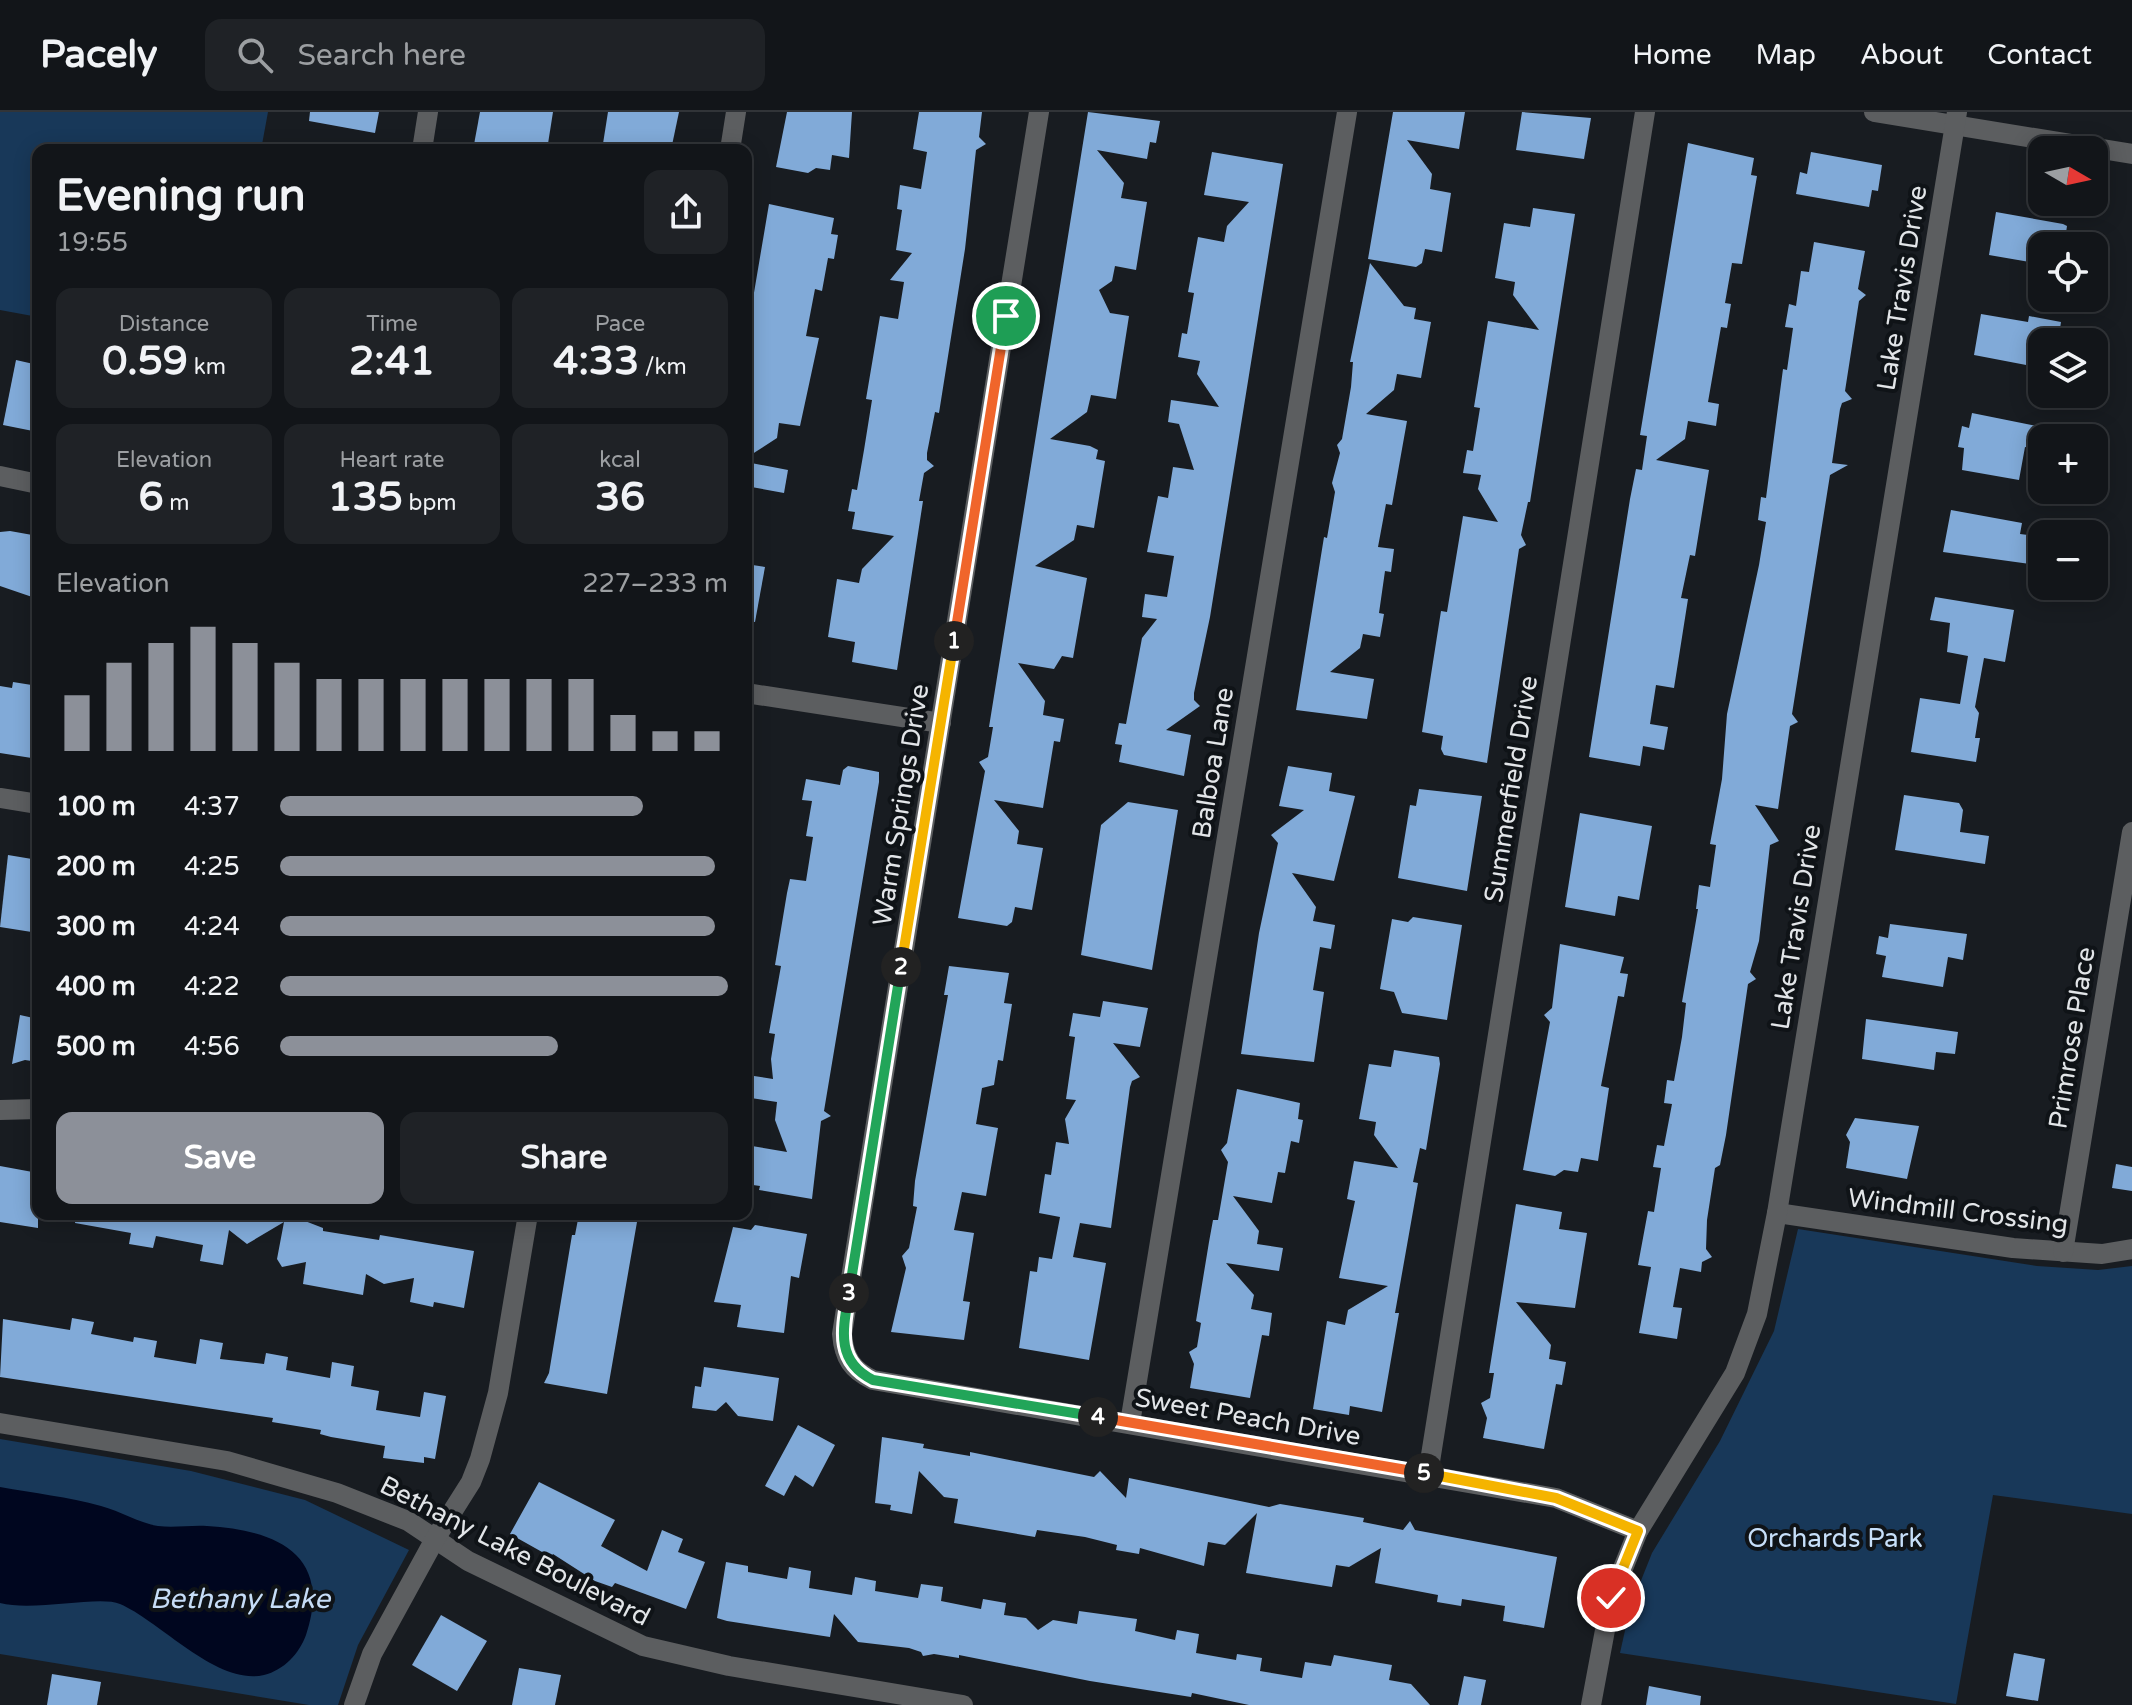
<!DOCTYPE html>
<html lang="en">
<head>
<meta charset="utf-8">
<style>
	body { margin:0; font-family:"Varela Round",sans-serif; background:#1f2226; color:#f1f3f6; height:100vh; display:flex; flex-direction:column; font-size:30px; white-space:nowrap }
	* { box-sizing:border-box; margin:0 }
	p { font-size:26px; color:#9c9fa2 }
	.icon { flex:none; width:44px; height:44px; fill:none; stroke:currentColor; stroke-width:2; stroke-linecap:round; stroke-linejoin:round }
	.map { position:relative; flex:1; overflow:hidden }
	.side { position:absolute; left:32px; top:32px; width:720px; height:1076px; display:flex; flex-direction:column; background:#121519; border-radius:16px; box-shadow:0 4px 20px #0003,0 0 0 2px #313438 }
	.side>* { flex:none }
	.needle { width:52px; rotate:99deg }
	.tools { position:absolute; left:2028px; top:24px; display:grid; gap:16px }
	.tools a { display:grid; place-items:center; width:80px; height:80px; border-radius:16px; background:#121519; box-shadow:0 4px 20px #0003,0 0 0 2px #313438; font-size:40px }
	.pin { position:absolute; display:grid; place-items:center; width:68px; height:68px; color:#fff; margin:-34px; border:4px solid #fff; border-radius:50%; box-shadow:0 2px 8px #0007 }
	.km { position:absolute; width:40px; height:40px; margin:-20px; border-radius:50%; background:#222; color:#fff; font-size:22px; line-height:40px; text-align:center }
	.round { display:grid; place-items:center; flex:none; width:84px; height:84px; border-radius:16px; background:#1f2226 }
	.summary { display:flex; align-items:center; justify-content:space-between; height:136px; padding:0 24px }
	h1 { font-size:44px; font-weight:800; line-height:60px }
	.metrics { display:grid; grid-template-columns:repeat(3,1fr); gap:12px; height:136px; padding:8px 24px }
	.metrics div { display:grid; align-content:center; border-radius:16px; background:#1f2226; text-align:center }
	.metrics b { font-size:40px; font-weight:800 }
	.metrics small { font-size:22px; font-weight:400 }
	.metrics p { font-size:22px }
	.chart { height:224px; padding:16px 24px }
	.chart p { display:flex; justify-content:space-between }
	.chart svg { width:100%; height:144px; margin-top:8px; stroke:#8c9099; stroke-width:6 }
	.cta { display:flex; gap:16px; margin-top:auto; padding:16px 24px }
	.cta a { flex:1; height:92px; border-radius:16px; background:#8c9099; color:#fff; font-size:32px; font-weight:800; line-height:92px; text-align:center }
	.cta a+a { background:#1f2226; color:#f1f3f6 }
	ul { padding:0 24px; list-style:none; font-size:26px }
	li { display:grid; grid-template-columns:128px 96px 1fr; align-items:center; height:60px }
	li i { height:20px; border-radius:10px; background:#8c9099 }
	header { display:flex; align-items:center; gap:48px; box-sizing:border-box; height:112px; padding:0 40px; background:#121519; border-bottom:2px solid #313438 }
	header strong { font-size:38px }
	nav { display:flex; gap:44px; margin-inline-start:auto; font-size:28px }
	.search { width:560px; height:72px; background:#1f2226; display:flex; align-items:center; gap:20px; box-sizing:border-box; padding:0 28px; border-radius:16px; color:#9c9fa2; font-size:30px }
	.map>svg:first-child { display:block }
	.green { fill:#183859 }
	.water { fill:#00061f }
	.building { fill:#81aad8 }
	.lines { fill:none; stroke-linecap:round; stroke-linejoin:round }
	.minor { stroke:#5c5e60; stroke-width:20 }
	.split-1-casing { stroke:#fff; stroke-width:16 }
	.split-2-casing { stroke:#fff; stroke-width:16 }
	.split-3-casing { stroke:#fff; stroke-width:16 }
	.split-4-casing { stroke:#fff; stroke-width:16 }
	.split-5-casing { stroke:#fff; stroke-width:16 }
	.split-6-casing { stroke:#fff; stroke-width:16 }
	.split-1 { stroke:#f0652b; stroke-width:10 }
	.split-2 { stroke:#f5b400; stroke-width:10 }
	.split-3 { stroke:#22a559; stroke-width:10 }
	.split-4 { stroke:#22a559; stroke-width:10 }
	.split-5 { stroke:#f0652b; stroke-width:10 }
	.split-6 { stroke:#f5b400; stroke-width:10 }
	.labels { text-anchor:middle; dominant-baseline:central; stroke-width:8; stroke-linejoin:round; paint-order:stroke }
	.street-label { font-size:26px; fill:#e2e5e8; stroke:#0f1317 }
	.park-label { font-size:26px; fill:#c7dff9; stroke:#0f1317 }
	.water-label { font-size:28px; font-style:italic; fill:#c6ddf7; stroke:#0f1317 }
</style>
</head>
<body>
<header>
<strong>Pacely</strong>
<div class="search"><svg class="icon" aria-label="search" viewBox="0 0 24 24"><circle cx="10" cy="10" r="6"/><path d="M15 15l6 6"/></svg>Search here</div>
<nav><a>Home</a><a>Map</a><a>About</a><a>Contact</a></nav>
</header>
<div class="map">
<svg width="2132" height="1593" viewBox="0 0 2132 1593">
	<rect width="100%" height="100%" fill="#181c21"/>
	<g class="green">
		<polygon points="0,0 268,0 261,38 38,38 38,205 0,198"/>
		<polygon points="1798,1117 2037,1154 2098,1158 2132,1154 2132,1402 1993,1383 1956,1592 1620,1541 1630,1496 1652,1441 1720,1329 1774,1219"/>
		<polygon points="0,1327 191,1359 305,1388 409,1438 358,1533 338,1593 309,1593 0,1542"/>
	</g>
	<path class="water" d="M0,1375c34,6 68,10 101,19 19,5 38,17 57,20 16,2 33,-1 49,0 69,4 126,28 99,109 -7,19 -22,35 -42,40 -47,11 -104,-54 -144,-71 -21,-9 -86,8 -120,-1z"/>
	<g class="building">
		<polygon points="310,0 379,0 375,21 309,9"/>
		<polygon points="480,0 553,0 547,38 473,38"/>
		<polygon points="608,0 679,0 671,38 602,38"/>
		<polygon points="787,0 852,0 849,46 832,43 830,58 816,56 808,61 776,55"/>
		<polygon points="919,0 982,0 979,25 986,32 976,38 965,137 939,301 935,300 927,341 927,348 934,354 924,361 919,389 923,389 897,558 852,550 855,530 828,525 837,467 859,471 862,457 894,424 852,417 855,400 848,399 852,377 857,378 864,338 872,288 866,287 880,204 898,207 904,170 890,168 912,141 896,138 902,98 897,97 900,73 921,77 927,40 913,37"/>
		<polygon points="1088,0 1160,9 1156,31 1150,30 1147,47 1097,38 1124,71 1121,86 1147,90 1136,158 1115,154 1112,169 1099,178 1110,201 1129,204 1116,287 1091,283 1087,300 1050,327 1090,334 1098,338 1096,347 1105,349 1094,416 1077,413 1074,428 1035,454 1087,466 1073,546 1062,544 1054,557 1018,551 1045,589 1043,603 1064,607 1060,630 1054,629 1043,696 994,688 1019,719 1017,732 1043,736 1032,798 1015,795 1012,810 1007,814 958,806 985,659 979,650 988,645 993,615 989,615"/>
		<polygon points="1393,0 1465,0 1459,37 1407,28 1432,62 1430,77 1451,81 1442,140 1425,137 1422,151 1416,155 1368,147"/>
		<polygon points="1522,0 1591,6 1584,47 1516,38"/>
		<polygon points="1688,31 1754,46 1751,63 1757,64 1742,152 1732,151 1725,191 1731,192 1727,216 1721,215 1708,290 1719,292 1716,314 1688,309 1685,327 1656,348 1709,358 1695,444 1690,443 1681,486 1688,487 1674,576 1656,573 1650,612 1668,615 1664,638 1643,634 1640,654 1589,645 1630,387 1636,357 1642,358 1647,324 1640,323"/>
		<polygon points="1212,40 1283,52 1210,505 1194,581 1194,588 1200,594 1166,618 1191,623 1184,664 1119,650 1122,633 1115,632 1119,611 1126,612 1142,526 1157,507 1142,505 1145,482 1167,485 1174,444 1147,440 1158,384 1168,386 1173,355 1194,358 1179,312 1168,310 1171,288 1219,295 1197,262 1200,249 1178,245 1182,221 1187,222 1194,181 1188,180 1198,125 1224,130 1227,114 1249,90 1204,83"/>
		<polygon points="1811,40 1882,53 1878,79 1872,78 1869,95 1796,82 1800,60 1807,62"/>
		<polygon points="769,92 834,106 831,122 838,123 834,147 828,146 822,179 815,177 806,224 819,226 800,314 779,311 777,326 746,346 746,228"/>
		<polygon points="1533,96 1575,102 1530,390 1528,390 1521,423 1526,433 1519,437 1487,651 1444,643 1441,637 1443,624 1422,620 1441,499 1447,500 1463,404 1498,410 1478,377 1481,363 1463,361 1467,338 1473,339 1480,296 1474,295 1488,209 1539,218 1513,183 1515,170 1495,166 1504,111 1530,115"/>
		<polygon points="1996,100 2063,112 2067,114 2064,134 2042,134 2042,152 1989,143"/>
		<polygon points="1814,130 1865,139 1858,177 1866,183 1859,189 1845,279 1852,287 1842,291 1840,297 1832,351 1848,353 1830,363 1792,602 1798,610 1790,614 1778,697 1755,693 1779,729 1770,733 1759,829 1750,860 1756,867 1748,872 1726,1023 1720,1053 1715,1056 1707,1108 1706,1137 1712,1145 1702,1150 1701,1160 1680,1156 1673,1195 1682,1196 1677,1227 1639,1221 1651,1155 1638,1153 1648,1099 1654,1100 1661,1056 1653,1055 1657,1033 1664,1034 1672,992 1664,991 1667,968 1674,969 1682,925 1686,891 1682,890 1698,797 1696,797 1699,773 1710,775 1716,733 1710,732 1722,667 1727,602 1759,453 1766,410 1758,408 1761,385 1766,386 1783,257 1787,258 1793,216 1785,215 1789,192 1796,194 1801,159 1809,160"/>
		<polygon points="1370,151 1404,194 1416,196 1414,207 1431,210 1421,266 1397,262 1394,278 1366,302 1407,309 1392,393 1386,392 1378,435 1394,437 1391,460 1385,459 1379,501 1384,502 1380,525 1363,522 1360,536 1330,560 1374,567 1367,607 1296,598 1324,425 1327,426 1335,380 1332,371 1340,341 1337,333 1342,327 1351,275 1353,250 1350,250"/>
		<polygon points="1981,202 2028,210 2029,204 2061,210 2058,230 2042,230 2042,256 1974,243"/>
		<polygon points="16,248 38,253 38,320 3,313"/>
		<polygon points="1972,301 2042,315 2042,338 2025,335 2019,368 1962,358 1964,336 1958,335 1962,314 1969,316"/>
		<polygon points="746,350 788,358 784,381 746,374"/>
		<polygon points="1951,398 2022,411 2020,422 2035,424 2030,452 1943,440"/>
		<polygon points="10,419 38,424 38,487 0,474 0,420"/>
		<polygon points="746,452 765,455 755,510 746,509"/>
		<polygon points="1935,485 2014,498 2005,550 1984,546 1975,595 1979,601 1975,626 1980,626 1976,650 1911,640 1920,586 1960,592 1968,544 1947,540 1950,511 1930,508"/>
		<polygon points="13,570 38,574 38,647 0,641 0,574 12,576"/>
		<polygon points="848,654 879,660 879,670 824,999 831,1004 821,1009 812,1087 759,1078 760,1074 746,1072 746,1033 787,1040 775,1008 777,990 751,986 754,964 773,967 771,947 775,922 769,921 781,854 775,853 787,781 790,767 806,769 813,725 806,724 812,689 802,688 806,667 840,673 843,658"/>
		<polygon points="1288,654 1332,661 1329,679 1355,684 1334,769 1292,761 1316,795 1313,809 1335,813 1331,837 1320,835 1313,878 1324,880 1314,950 1241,942 1259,821 1278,731 1271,723 1304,698 1279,694"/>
		<polygon points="1419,677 1482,684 1467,779 1398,766 1410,693 1416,694"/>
		<polygon points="1904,683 1959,691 1963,698 1960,720 1989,724 1985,752 1895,738"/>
		<polygon points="1128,690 1178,698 1152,858 1081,843 1101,713"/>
		<polygon points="1580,701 1652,714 1639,788 1618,784 1615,804 1565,795"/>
		<polygon points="8,743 38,748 38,821 0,815"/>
		<polygon points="1413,805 1462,813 1447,908 1402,901 1394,880 1380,877 1392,807 1408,810"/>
		<polygon points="1890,812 1967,822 1963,848 1948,845 1943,875 1882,865 1886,844 1876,842 1879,824 1888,826"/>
		<polygon points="1560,832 1624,845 1620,861 1628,862 1624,885 1618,884 1601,974 1609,976 1598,1049 1581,1046 1578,1060 1564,1058 1555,1064 1523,1058 1550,910 1544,903 1552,896"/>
		<polygon points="949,854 1009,861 1004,891 1012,892 1003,949 998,948 994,973 982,976 976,1012 998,1016 986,1084 962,1080 954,1118 974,1121 963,1189 970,1190 964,1228 891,1220 906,1156 902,1144 909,1136 917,1095 913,1094 915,1069 948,883 944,883"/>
		<polygon points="1103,889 1148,896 1140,935 1113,931 1140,965 1132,969 1130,975 1111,1116 1080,1111 1073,1145 1106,1151 1089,1248 1019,1236 1030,1159 1037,1160 1039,1145 1052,1147 1060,1105 1039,1101 1045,1062 1051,1063 1056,1030 1069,1032 1065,1007 1076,988 1066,987 1075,925 1069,924 1073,901 1100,905"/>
		<polygon points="20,903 38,907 38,950 25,948 12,952"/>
		<polygon points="1866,907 1958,920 1955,942 1936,940 1934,958 1862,947"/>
		<polygon points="1394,938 1439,945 1440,952 1426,1038 1420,1036 1413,1070 1418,1071 1395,1201 1399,1201 1382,1300 1350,1294 1349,1303 1313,1297 1327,1209 1345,1213 1348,1198 1388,1174 1339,1166 1355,1089 1347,1087 1354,1049 1398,1056 1374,1023 1376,1010 1359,1007 1369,952 1391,955"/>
		<polygon points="1237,977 1300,991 1298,1007 1303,1008 1299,1031 1291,1029 1285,1061 1278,1060 1272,1091 1233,1084 1259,1119 1257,1132 1283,1136 1279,1159 1226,1151 1254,1183 1251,1197 1272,1201 1269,1224 1262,1223 1250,1286 1190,1276 1194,1252 1189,1240 1197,1235 1201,1211 1196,1209 1209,1130 1213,1108 1218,1108 1228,1050 1221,1038 1227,1031"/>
		<polygon points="1855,1006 1919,1014 1907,1067 1846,1056 1850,1030 1846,1023"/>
		<polygon points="2116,1052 2132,1055 2132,1079 2112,1076"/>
		<polygon points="0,1054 38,1061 38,1116 0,1110"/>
		<polygon points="1516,1092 1562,1100 1559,1117 1587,1121 1575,1196 1516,1190 1551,1233 1549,1247 1566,1250 1562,1273 1556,1272 1544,1337 1483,1326 1487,1306 1481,1291 1490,1286 1494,1261 1489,1261"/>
		<polygon points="76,1102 262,1102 305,1109 323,1116 323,1119 379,1128 380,1123 474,1139 464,1196 434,1190 433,1195 410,1190 414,1166 384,1172 366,1162 363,1183 303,1172 306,1150 282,1155 277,1147 284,1110 247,1132 229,1118 223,1153 200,1149 203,1133 156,1124 153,1136 129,1132 131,1121 75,1111"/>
		<polygon points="579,1102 637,1110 607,1282 544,1271 549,1261 572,1123 575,1123"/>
		<polygon points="755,1113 807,1122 799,1166 791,1164 784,1221 737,1215 741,1193 714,1190 733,1115 751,1118"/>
		<polygon points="72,1206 94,1210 91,1222 133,1230 134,1225 157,1229 154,1245 196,1252 200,1227 223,1231 220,1247 264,1252 266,1241 288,1245 286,1258 330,1266 332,1250 354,1254 351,1274 379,1279 376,1298 420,1305 424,1280 446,1284 435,1347 424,1345 424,1351 383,1346 385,1334 331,1325 320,1322 321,1318 272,1310 273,1306 0,1265 3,1207 70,1218"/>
		<polygon points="704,1255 779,1266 773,1309 738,1304 726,1290 716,1299 692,1296 695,1274 701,1275"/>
		<polygon points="798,1313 835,1333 813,1375 795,1363 784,1384 765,1374"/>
		<polygon points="882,1325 924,1332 923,1336 970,1344 970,1340 1094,1365 1100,1359 1126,1386 1129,1366 1269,1395 1280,1392 1364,1406 1363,1410 1403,1418 1410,1409 1415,1418 1557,1445 1544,1516 1503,1509 1505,1494 1462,1487 1461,1494 1437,1490 1438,1483 1375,1471 1381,1436 1349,1455 1336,1453 1332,1475 1246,1461 1257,1401 1225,1433 1208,1430 1204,1454 1140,1436 1139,1442 1116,1438 1117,1433 1085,1425 1037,1418 1035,1425 954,1411 958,1387 944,1385 919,1359 912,1402 890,1398 891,1393 875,1391"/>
		<polygon points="539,1370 615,1408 601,1434 647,1459 662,1418 683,1427 678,1440 705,1450 686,1497 615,1471 612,1475 595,1469 553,1442 551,1445 510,1422"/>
		<polygon points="726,1450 748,1454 748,1460 787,1467 789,1455 811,1459 809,1476 852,1483 855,1465 876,1469 875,1479 918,1486 921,1472 943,1475 941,1489 981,1497 983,1487 1006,1491 1004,1503 1026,1506 1038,1518 1053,1508 1077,1512 1079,1499 1137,1507 1135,1519 1175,1528 1177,1518 1199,1522 1196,1541 1236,1548 1237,1542 1262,1546 1260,1559 1302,1566 1305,1550 1331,1554 1334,1543 1392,1553 1389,1568 1411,1572 1430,1593 1249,1593 1192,1581 1191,1585 1090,1569 959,1543 959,1546 934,1542 923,1544 921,1540 909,1536 858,1530 834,1502 830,1525 727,1509 717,1506"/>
		<polygon points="441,1503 487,1529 457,1579 412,1553"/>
		<polygon points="2014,1541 2045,1547 2038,1589 2006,1584"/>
		<polygon points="519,1556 561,1563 555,1593 512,1593"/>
		<polygon points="52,1562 101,1570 97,1593 47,1593"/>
		<polygon points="1464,1564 1486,1568 1481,1593 1458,1593"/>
		<polygon points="1649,1574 1701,1584 1700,1593 1646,1593"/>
	</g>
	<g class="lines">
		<g class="minor">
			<path d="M1039,0l-197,1222c2,24 10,36 31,46l683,118 82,33"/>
			<polyline points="1874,0 2132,42"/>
			<polyline points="422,38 428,0"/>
			<polyline points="730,38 736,0"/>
			<polyline points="0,364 38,372"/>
			<polyline points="746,581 941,611"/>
			<polyline points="0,686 38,692"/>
			<polyline points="0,998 38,997"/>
			<polyline points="1777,1101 2013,1136 2102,1142 2132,1137"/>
			<polyline points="2063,1140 2132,720"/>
			<polyline points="0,1311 227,1349 337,1381 408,1409 468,1449 643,1534 729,1554 963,1593"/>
			<polyline points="1130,1311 1347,0"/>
			<polyline points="1428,1362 1645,0"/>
			<polyline points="354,1593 372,1542 435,1427 471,1370 480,1347 498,1281 528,1102"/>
			<polyline points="1591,1593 1611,1486 1638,1419 1735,1261 1757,1202 1777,1101 1957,0"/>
		</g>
	</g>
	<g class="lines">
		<g class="split-1-casing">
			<polyline id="split-1" points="954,529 1006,204"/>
		</g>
		<g class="split-2-casing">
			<polyline id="split-2" points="901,855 954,529"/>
		</g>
		<g class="split-3-casing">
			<polyline id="split-3" points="849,1181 901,855"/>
		</g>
		<g class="split-4-casing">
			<path id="split-4" d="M849,1181c-6,36 -14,68 24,87l225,37"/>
		</g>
		<g class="split-5-casing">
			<polyline id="split-5" points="1098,1305 1424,1361"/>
		</g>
		<g class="split-6-casing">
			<polyline id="split-6" points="1424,1361 1556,1386 1638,1419 1611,1486"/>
		</g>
		<use href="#split-1" class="split-1"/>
		<use href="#split-2" class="split-2"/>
		<use href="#split-3" class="split-3"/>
		<use href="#split-4" class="split-4"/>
		<use href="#split-5" class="split-5"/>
		<use href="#split-6" class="split-6"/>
	</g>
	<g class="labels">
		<g class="street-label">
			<text transform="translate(1902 176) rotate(-81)">Lake Travis Drive</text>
			<text transform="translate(1213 651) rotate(-81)">Balboa Lane</text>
			<text transform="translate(1511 677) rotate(-81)">Summerfield Drive</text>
			<text transform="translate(901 693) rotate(-81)">Warm Springs Drive</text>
			<text transform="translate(1796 815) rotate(-81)">Lake Travis Drive</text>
			<text transform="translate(2072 926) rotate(-81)">Primrose Place</text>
			<text transform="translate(1958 1099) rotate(7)">Windmill Crossing</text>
			<text transform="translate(1248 1305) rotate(10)">Sweet Peach Drive</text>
			<text transform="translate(515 1439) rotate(27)">Bethany Lake Boulevard</text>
		</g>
		<g class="park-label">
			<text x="1835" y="1426">Orchards Park</text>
		</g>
		<g class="water-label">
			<text x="240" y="1487">Bethany Lake</text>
		</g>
	</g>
</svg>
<div class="tools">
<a><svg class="needle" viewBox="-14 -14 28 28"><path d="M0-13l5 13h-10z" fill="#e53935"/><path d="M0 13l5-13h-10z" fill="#9c9fa2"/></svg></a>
<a><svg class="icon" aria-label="locate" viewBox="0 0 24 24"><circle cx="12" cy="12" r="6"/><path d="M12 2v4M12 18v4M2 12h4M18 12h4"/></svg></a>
<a><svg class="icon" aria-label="layers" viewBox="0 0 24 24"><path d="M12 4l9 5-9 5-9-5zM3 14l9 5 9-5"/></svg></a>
<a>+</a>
<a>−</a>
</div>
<div class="pin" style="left:1006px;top:204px;background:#1e9e55"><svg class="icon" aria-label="arrive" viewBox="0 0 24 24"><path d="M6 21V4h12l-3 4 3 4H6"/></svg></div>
<div class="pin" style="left:1611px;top:1486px;background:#d93025"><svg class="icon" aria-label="check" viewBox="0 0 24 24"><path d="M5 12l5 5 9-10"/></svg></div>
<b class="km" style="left:954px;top:529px">1</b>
<b class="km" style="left:901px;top:855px">2</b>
<b class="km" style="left:849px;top:1181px">3</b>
<b class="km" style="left:1098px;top:1305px">4</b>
<b class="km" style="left:1424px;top:1361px">5</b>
<section class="side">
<div class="summary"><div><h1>Evening run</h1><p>19:55</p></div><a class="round"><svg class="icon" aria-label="share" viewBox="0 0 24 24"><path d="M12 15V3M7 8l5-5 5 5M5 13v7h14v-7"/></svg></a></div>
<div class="metrics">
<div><p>Distance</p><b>0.59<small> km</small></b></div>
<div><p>Time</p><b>2:41</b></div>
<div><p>Pace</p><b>4:33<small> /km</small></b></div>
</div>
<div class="metrics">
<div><p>Elevation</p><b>6<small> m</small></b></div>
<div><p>Heart rate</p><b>135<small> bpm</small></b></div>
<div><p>kcal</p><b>36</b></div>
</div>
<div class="chart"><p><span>Elevation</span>227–233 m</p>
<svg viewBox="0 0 160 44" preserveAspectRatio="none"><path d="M5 44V27M15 44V17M25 44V11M35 44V6M45 44V11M55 44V17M65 44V22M75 44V22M85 44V22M95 44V22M105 44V22M115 44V22M125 44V22M135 44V33M145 44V38M155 44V38"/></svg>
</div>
<ul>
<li><b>100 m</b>4:37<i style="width:81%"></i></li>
<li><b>200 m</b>4:25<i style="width:97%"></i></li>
<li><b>300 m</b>4:24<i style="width:97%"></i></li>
<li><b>400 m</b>4:22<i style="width:100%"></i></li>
<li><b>500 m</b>4:56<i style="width:62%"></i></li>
</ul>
<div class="cta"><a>Save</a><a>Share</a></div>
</section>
</div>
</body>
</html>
